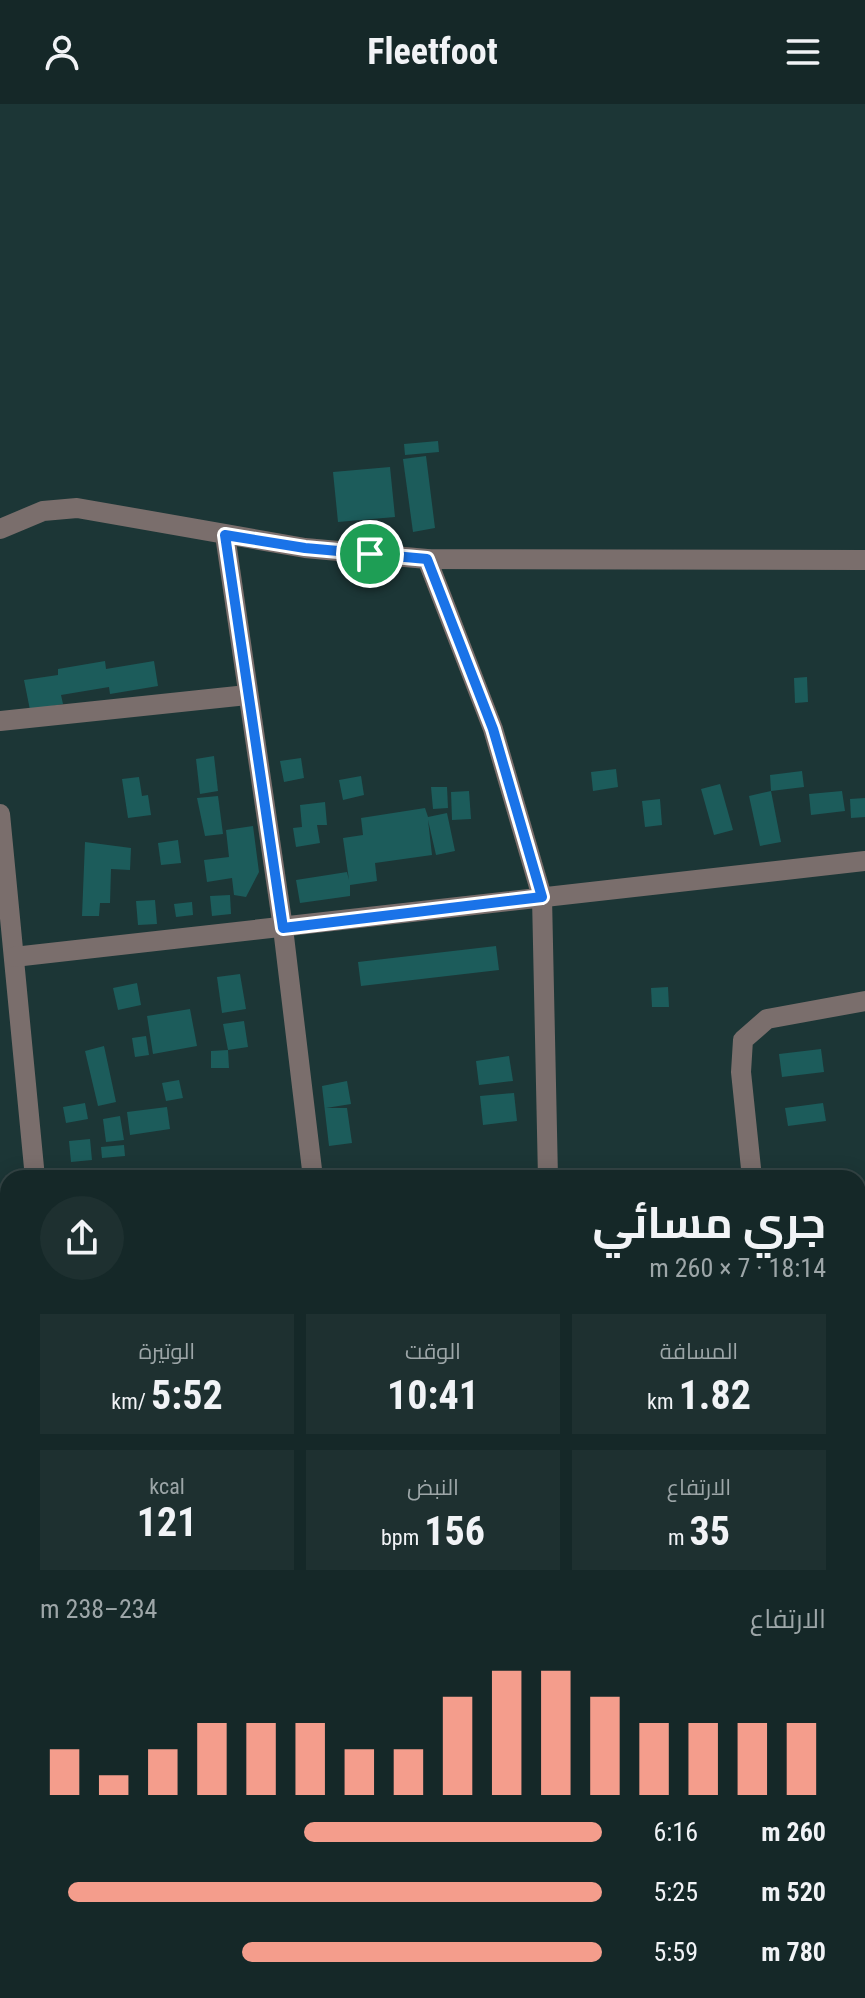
<!DOCTYPE html>
<html lang="ar">
<head>
<meta charset="utf-8">
<style>
	body { margin:0; font-family:"Roboto Condensed",Cairo,sans-serif; background:#1e3030; color:#f1f3f6; direction:rtl; height:100vh; display:flex; flex-direction:column; font-size:30px; white-space:nowrap }
	* { box-sizing:border-box; margin:0 }
	p { font-size:26px; color:#9da6a8 }
	.icon { flex:none; width:44px; height:44px; fill:none; stroke:currentColor; stroke-width:2; stroke-linecap:round; stroke-linejoin:round }
	.map { position:relative; flex:1; overflow:hidden; direction:ltr }
	.details { position:absolute; left:0px; top:1066px; width:866px; height:828px; display:flex; flex-direction:column; background:#152828; border-radius:24px 24px 0 0; box-shadow:0 4px 20px #0003,0 0 0 2px #344445; direction:rtl }
	.details>* { flex:none }
	.pin { position:absolute; display:grid; place-items:center; width:68px; height:68px; color:#fff; margin:-34px; border:4px solid #fff; border-radius:50%; box-shadow:0 2px 8px #0007 }
	.round { display:grid; place-items:center; flex:none; width:84px; height:84px; border-radius:42px; background:#1e3030 }
	.head { display:flex; align-items:center; justify-content:space-between; height:136px; padding:0 40px }
	h1 { font-size:44px; font-weight:700; line-height:60px }
	.figures { display:grid; grid-template-columns:repeat(3,1fr); gap:12px; height:136px; padding:8px 40px }
	.figures div { display:grid; align-content:center; border-radius:0px; background:#1e3030; text-align:center }
	.figures b { font-size:40px; font-weight:700 }
	.figures small { font-size:22px; font-weight:400 }
	.figures p { font-size:22px }
	.chart { height:224px; padding:16px 40px }
	.chart p { display:flex; justify-content:space-between }
	.chart svg { width:100%; height:144px; margin-top:8px; stroke:#f49d8c; stroke-width:6 }
	ul { padding:0 40px; list-style:none; font-size:26px }
	li { display:grid; grid-template-columns:128px 96px 1fr; align-items:center; height:60px }
	li i { height:20px; border-radius:10px; background:#f49d8c }
	header { display:flex; justify-content:space-between; align-items:center; height:104px; padding:0 40px; background:#152828; font-size:36px; font-weight:700 }
	.map>svg:first-child { display:block }
	.building { fill:#1c5c5b }
	.lines { fill:none; stroke-linecap:round; stroke-linejoin:round }
	.minor { stroke:#7a6e6c; stroke-width:20 }
	.route-casing { stroke:#fff; stroke-width:16 }
	.route { stroke:#1a73e8; stroke-width:10 }
</style>
</head>
<body>
<header><svg class="icon" aria-label="menu" viewBox="0 0 24 24"><path d="M4 6h16M4 12h16M4 18h16"/></svg>Fleetfoot<svg class="icon" aria-label="person" viewBox="0 0 24 24"><circle cx="12" cy="8" r="4"/><path d="M4 21q1-7 8-7t8 7"/></svg></header>
<div class="map">
<svg width="865" height="1894" viewBox="0 0 865 1894">
	<rect width="100%" height="100%" fill="#1c3636"/>
	<g class="building">
		<polygon points="438,337 439,348 405,351 404,340"/>
		<polygon points="426,352 435,424 413,428 403,355"/>
		<polygon points="390,363 395,413 338,418 333,368"/>
		<polygon points="105,557 106,565 154,557 158,582 110,590 109,583 61,591 63,600 30,606 24,576 58,571 58,565"/>
		<polygon points="807,573 808,598 795,599 794,574"/>
		<polygon points="214,652 218,687 200,690 196,655"/>
		<polygon points="301,654 304,674 284,678 280,657"/>
		<polygon points="616,665 618,683 593,687 591,668"/>
		<polygon points="802,667 804,683 771,687 770,671"/>
		<polygon points="361,672 364,691 343,696 339,676"/>
		<polygon points="139,673 142,692 148,691 151,711 128,714 122,675"/>
		<polygon points="720,680 733,726 714,731 701,685"/>
		<polygon points="431,683 447,683 448,704 433,705"/>
		<polygon points="469,687 471,715 452,716 451,688"/>
		<polygon points="771,687 781,738 760,742 749,692"/>
		<polygon points="842,687 845,707 811,711 809,690"/>
		<polygon points="218,692 223,730 205,732 197,694"/>
		<polygon points="865,694 865,713 851,714 850,695"/>
		<polygon points="660,695 662,721 645,723 642,697"/>
		<polygon points="325,698 327,721 317,721 320,739 296,743 293,724 302,723 300,701"/>
		<polygon points="425,704 428,713 447,709 455,747 436,751 428,716 432,751 375,759 377,777 350,781 350,792 300,799 296,776 347,768 349,776 343,734 363,731 361,714"/>
		<polygon points="253,722 259,768 246,793 234,791 232,774 207,778 204,756 229,753 226,726"/>
		<polygon points="178,736 181,759 161,761 158,739"/>
		<polygon points="85,738 131,744 130,766 111,765 110,799 100,799 99,812 82,812"/>
		<polygon points="230,791 231,810 212,812 210,792"/>
		<polygon points="155,796 157,820 138,821 136,797"/>
		<polygon points="192,798 193,811 176,813 174,800"/>
		<polygon points="496,842 499,866 361,882 358,858"/>
		<polygon points="240,870 246,905 222,909 217,873"/>
		<polygon points="137,879 141,901 118,906 113,884"/>
		<polygon points="668,883 669,903 652,903 651,884"/>
		<polygon points="190,905 197,942 153,950 147,912"/>
		<polygon points="244,917 248,943 228,946 229,964 211,964 211,947 228,946 223,920"/>
		<polygon points="146,932 149,951 135,953 132,934"/>
		<polygon points="104,942 116,998 98,1002 85,947"/>
		<polygon points="821,945 824,968 782,973 779,950"/>
		<polygon points="509,952 513,977 479,981 476,957"/>
		<polygon points="179,976 183,994 166,997 162,979"/>
		<polygon points="347,977 351,1000 326,1004 347,1004 352,1039 329,1042 322,982"/>
		<polygon points="514,989 517,1017 483,1021 480,992"/>
		<polygon points="85,999 88,1015 66,1019 63,1003"/>
		<polygon points="823,999 826,1017 788,1022 785,1004"/>
		<polygon points="167,1003 170,1025 130,1031 127,1008"/>
		<polygon points="120,1012 124,1036 106,1038 103,1015"/>
		<polygon points="90,1035 92,1056 71,1058 69,1037"/>
		<polygon points="124,1041 125,1052 102,1054 101,1043"/>
		<polygon points="865,1650 865,1684 862,1684 858,1651"/>
		<polygon points="698,1886 720,1886 720,1894 699,1894"/>
	</g>
	<g class="lines">
		<g class="minor">
			<polyline points="0,425 43,407 77,404 305,444 427,455 865,456"/>
			<polyline points="225,431 283,824 313,1074"/>
			<polyline points="427,455 493,625 542,793 548,1074"/>
			<polyline points="0,617 247,591"/>
			<polyline points="0,710 35,1074"/>
			<polyline points="14,853 865,757"/>
			<polyline points="752,1074 741,968 743,936 767,915 865,897"/>
			<polyline points="858,1320 865,1319"/>
			<polyline points="0,1365 8,1364"/>
			<polyline points="858,1731 865,1730"/>
			<polyline points="114,1886 115,1894"/>
			<polyline points="399,1886 400,1894"/>
			<polyline points="675,1886 676,1894"/>
		</g>
	</g>
	<g class="lines">
		<g class="route-casing">
			<polygon id="route" points="225,431 305,444 427,455 493,625 542,793 283,824"/>
		</g>
		<use href="#route" class="route"/>
	</g>
</svg>
<div class="pin" style="left:370px;top:450px;background:#1e9e55"><svg class="icon" aria-label="arrive" viewBox="0 0 24 24"><path d="M6 21V4h12l-3 4 3 4H6"/></svg></div>
<section class="details">
<div class="head"><div><h1>جري مسائي</h1><p>18:14 · 7 × 260 m</p></div><a class="round"><svg class="icon" aria-label="share" viewBox="0 0 24 24"><path d="M12 15V3M7 8l5-5 5 5M5 13v7h14v-7"/></svg></a></div>
<div class="figures">
<div><p>المسافة</p><b>1.82<small> km</small></b></div>
<div><p>الوقت</p><b>10:41</b></div>
<div><p>الوتيرة</p><b>5:52<small> /km</small></b></div>
</div>
<div class="figures">
<div><p>الارتفاع</p><b>35<small> m</small></b></div>
<div><p>النبض</p><b>156<small> bpm</small></b></div>
<div><p>kcal</p><b>121</b></div>
</div>
<div class="chart"><p><span>الارتفاع</span>234–238 m</p>
<svg viewBox="0 0 160 44" preserveAspectRatio="none"><path d="M5 44V30M15 44V38M25 44V30M35 44V22M45 44V22M55 44V22M65 44V30M75 44V30M85 44V14M95 44V6M105 44V6M115 44V14M125 44V22M135 44V22M145 44V22M155 44V22"/></svg>
</div>
<ul>
<li><b>260 m</b>6:16<i style="width:53%"></i></li>
<li><b>520 m</b>5:25<i style="width:95%"></i></li>
<li><b>780 m</b>5:59<i style="width:64%"></i></li>
</ul>
</section>
</div>
</body>
</html>
